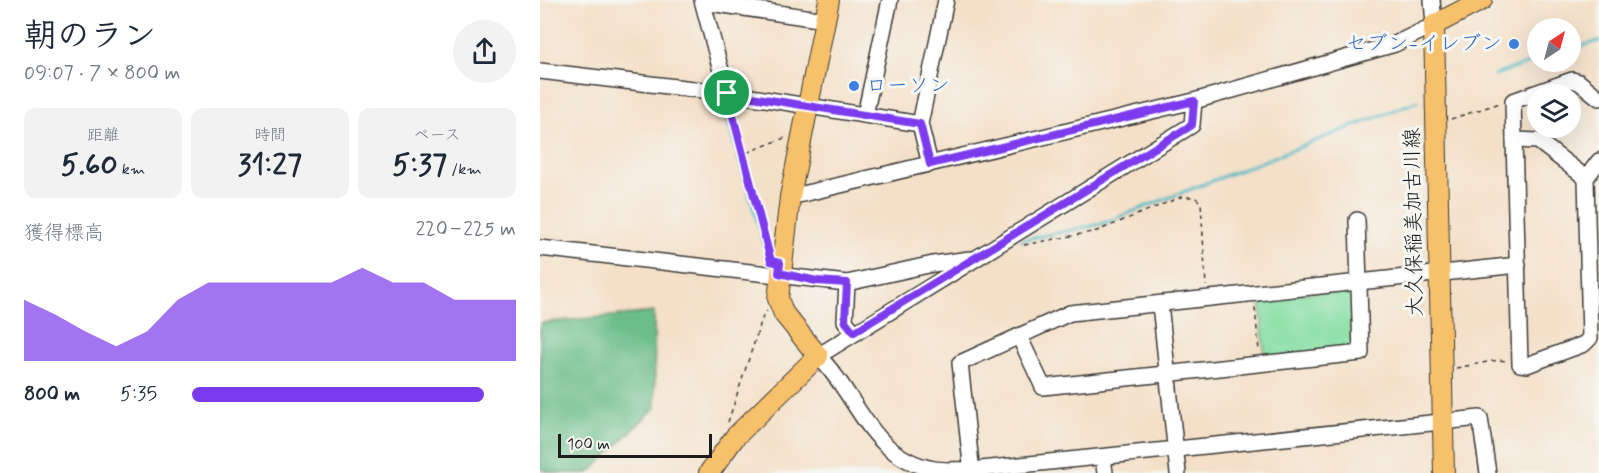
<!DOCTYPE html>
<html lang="ja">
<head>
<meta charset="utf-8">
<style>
	body { margin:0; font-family:Mynerve,"Klee One",sans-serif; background:#f2f2f3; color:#1f2937; height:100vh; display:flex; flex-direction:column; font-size:22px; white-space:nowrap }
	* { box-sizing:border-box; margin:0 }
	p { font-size:20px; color:#747a83 }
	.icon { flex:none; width:33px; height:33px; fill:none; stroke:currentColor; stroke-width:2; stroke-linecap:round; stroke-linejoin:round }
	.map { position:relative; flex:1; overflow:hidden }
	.drawer { display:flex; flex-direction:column; background:#fff; width:540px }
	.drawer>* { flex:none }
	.needle { width:39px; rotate:36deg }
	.buttons { position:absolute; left:987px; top:18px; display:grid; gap:12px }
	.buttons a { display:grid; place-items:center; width:54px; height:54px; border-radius:50%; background:#fff; box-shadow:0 6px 24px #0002; font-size:30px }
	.scale { position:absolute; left:18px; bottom:15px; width:154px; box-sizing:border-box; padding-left:6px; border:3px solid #1c1c1c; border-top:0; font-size:16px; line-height:21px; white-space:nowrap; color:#1c1c1c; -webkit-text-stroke:4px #f6f6f2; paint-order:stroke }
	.pin { position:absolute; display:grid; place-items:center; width:51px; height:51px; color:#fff; margin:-26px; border:3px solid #fff; border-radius:50%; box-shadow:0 2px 6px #0007 }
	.round { display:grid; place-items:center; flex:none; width:63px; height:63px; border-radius:32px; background:#f2f2f3 }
	.headline { display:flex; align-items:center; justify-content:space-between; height:102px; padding:0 24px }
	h1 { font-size:33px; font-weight:800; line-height:45px }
	.metrics { display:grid; grid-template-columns:repeat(3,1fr); gap:9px; height:102px; padding:6px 24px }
	.metrics div { display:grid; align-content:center; border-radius:12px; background:#f2f2f3; text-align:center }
	.metrics b { font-size:30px; font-weight:800 }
	.metrics small { font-size:16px; font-weight:400 }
	.metrics p { font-size:16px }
	.chart { height:168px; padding:12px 24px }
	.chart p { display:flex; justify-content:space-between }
	.chart svg { width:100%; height:108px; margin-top:6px; fill:#7c3aed; opacity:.7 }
	ul { padding:0 24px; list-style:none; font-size:20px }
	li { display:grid; grid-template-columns:96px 72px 1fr; align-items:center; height:45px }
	li i { height:15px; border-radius:8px; background:#7c3aed }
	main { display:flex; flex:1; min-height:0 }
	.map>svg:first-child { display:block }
	.green { fill:#85dea3; stroke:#507d60; stroke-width:1.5 }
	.forest { fill:#6cbd89; stroke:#446c52; stroke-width:1.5 }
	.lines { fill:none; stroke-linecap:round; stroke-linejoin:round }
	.stream { stroke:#4cb9c7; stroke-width:3 }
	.minor-casing { stroke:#3c3936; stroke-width:18 }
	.major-casing { stroke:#3c3936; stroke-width:22 }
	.path { stroke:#3c3936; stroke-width:1.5; stroke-dasharray:4.5 4.5; stroke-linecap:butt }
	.minor { stroke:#fff; stroke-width:15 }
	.major { stroke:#f7c06b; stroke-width:20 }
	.route-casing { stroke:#fff; stroke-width:12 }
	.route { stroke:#7c3aed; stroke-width:8 }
	.shop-dot { fill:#3f7fe0; stroke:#f6f6f2; stroke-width:2 }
	.labels { text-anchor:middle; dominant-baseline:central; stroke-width:6; stroke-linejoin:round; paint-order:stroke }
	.shop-label { font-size:21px; fill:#366cbe; stroke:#f6f6f2; text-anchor:end }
	.street-label { font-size:21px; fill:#1c1c1c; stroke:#f6f6f2 }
</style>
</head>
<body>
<main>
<section class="drawer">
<div class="headline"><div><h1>朝のラン</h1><p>09:07 · 7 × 800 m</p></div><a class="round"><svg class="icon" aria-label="share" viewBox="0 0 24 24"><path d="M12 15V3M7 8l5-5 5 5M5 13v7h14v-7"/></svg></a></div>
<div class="metrics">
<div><p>距離</p><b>5.60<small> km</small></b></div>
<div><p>時間</p><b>31:27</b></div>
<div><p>ペース</p><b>5:37<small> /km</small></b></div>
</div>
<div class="chart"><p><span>獲得標高</span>220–225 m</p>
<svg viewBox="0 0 160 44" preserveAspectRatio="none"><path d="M0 44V19L10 25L20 32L30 38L40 32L50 19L60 12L70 12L80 12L90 12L100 12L110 6L120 12L130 12L140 19L150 19L160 19V44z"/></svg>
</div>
<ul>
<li><b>800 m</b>5:35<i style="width:90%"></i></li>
</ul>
</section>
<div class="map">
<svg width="1059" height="473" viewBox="0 0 1059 473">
	<rect width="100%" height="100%" fill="#f6f6f2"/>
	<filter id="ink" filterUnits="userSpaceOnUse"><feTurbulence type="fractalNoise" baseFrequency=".0167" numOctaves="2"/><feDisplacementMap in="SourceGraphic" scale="12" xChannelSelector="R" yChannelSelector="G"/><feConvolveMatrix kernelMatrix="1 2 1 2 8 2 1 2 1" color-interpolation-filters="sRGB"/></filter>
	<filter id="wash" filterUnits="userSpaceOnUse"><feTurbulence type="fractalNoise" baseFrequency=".008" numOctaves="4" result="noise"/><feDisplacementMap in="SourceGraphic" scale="24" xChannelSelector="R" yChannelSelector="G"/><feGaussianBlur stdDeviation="1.35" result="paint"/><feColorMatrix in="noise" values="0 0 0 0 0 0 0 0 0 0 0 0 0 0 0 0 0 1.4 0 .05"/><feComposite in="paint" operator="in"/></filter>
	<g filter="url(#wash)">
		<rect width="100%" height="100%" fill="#f4e0c8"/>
		<polygon class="green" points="813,287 816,349 725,360 720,299"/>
		<polygon class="forest" points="114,312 115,408 49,473 14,473 0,469 0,323"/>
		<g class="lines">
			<g class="stream">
				<polyline points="1030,49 1059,41"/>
				<polyline points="954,75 998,60"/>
				<polyline points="184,108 231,268"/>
				<polyline points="482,240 561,224 878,101"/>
			</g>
		</g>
	</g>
	<g filter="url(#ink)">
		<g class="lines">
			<g class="minor-casing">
				<g id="minor">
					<polyline points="162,0 187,93"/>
					<polyline points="163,2 285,20"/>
					<polyline points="0,71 187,93 380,124"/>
					<polyline points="1059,98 1039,82 1032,80 973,101 980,364 987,365 1044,344 1050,338 1046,178 1059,161"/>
					<path d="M654,101l-2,24 -374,231c41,40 51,101 116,113 12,2 25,0 37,1l509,-52 8,55"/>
					<polyline points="325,115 350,0"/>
					<polyline points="974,140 998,141 1046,178"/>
					<polyline points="390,164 380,124 406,0"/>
					<polyline points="250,197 654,101 855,44 894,25 892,0"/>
					<polyline points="0,248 307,283 393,264 430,259"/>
					<polyline points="307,283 305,321 314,332"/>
					<polyline points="620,304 638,473"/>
					<polyline points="479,336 503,387 821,353 817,220"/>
					<polyline points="563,457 565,473"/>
					<polyline points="432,473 420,363 530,313 978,265"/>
				</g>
			</g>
			<g class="major-casing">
				<g id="major">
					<polyline points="169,473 195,437 278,356 244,314 238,299 250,197 289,0"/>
					<polyline points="904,473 894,25 942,0"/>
				</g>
			</g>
			<g class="path">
				<polyline points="190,106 203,154 247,137"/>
				<polyline points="911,119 960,103"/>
				<polyline points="203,155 228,249"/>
				<polyline points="484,245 557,231 641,197 655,197 661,203 666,286"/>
				<polyline points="715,308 719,351"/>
				<polyline points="916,368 958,360 967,361"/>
				<polyline points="188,422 223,316 227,311"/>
			</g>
			<use href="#minor" class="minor"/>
			<use href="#major" class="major"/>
		</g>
	</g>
	<g class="lines" filter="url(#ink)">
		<g class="route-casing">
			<polygon id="route" points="187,93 380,124 390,164 654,101 652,125 314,332 305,321 307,283 277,281 239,273 240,263 231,261"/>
		</g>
		<use href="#route" class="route"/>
	</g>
	<g class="shop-dot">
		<circle cx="974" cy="44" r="6"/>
		<circle cx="314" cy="86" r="6"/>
	</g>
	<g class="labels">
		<g class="shop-label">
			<text x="962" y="44">セブン-イレブン</text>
			<text x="326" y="86" text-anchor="start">ローソン</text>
		</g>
		<g class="street-label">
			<text transform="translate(874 222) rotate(-91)">大久保稲美加古川線</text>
		</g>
	</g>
</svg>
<div class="buttons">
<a><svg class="needle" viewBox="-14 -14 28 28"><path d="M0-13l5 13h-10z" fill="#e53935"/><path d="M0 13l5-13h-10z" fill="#747a83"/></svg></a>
<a><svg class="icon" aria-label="layers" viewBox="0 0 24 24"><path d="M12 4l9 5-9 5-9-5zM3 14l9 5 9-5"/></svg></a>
</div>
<div class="scale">100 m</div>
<div class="pin" style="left:187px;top:93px;background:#1e9e55"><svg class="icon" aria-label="arrive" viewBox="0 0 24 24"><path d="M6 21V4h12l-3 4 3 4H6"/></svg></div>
</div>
</main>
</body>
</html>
